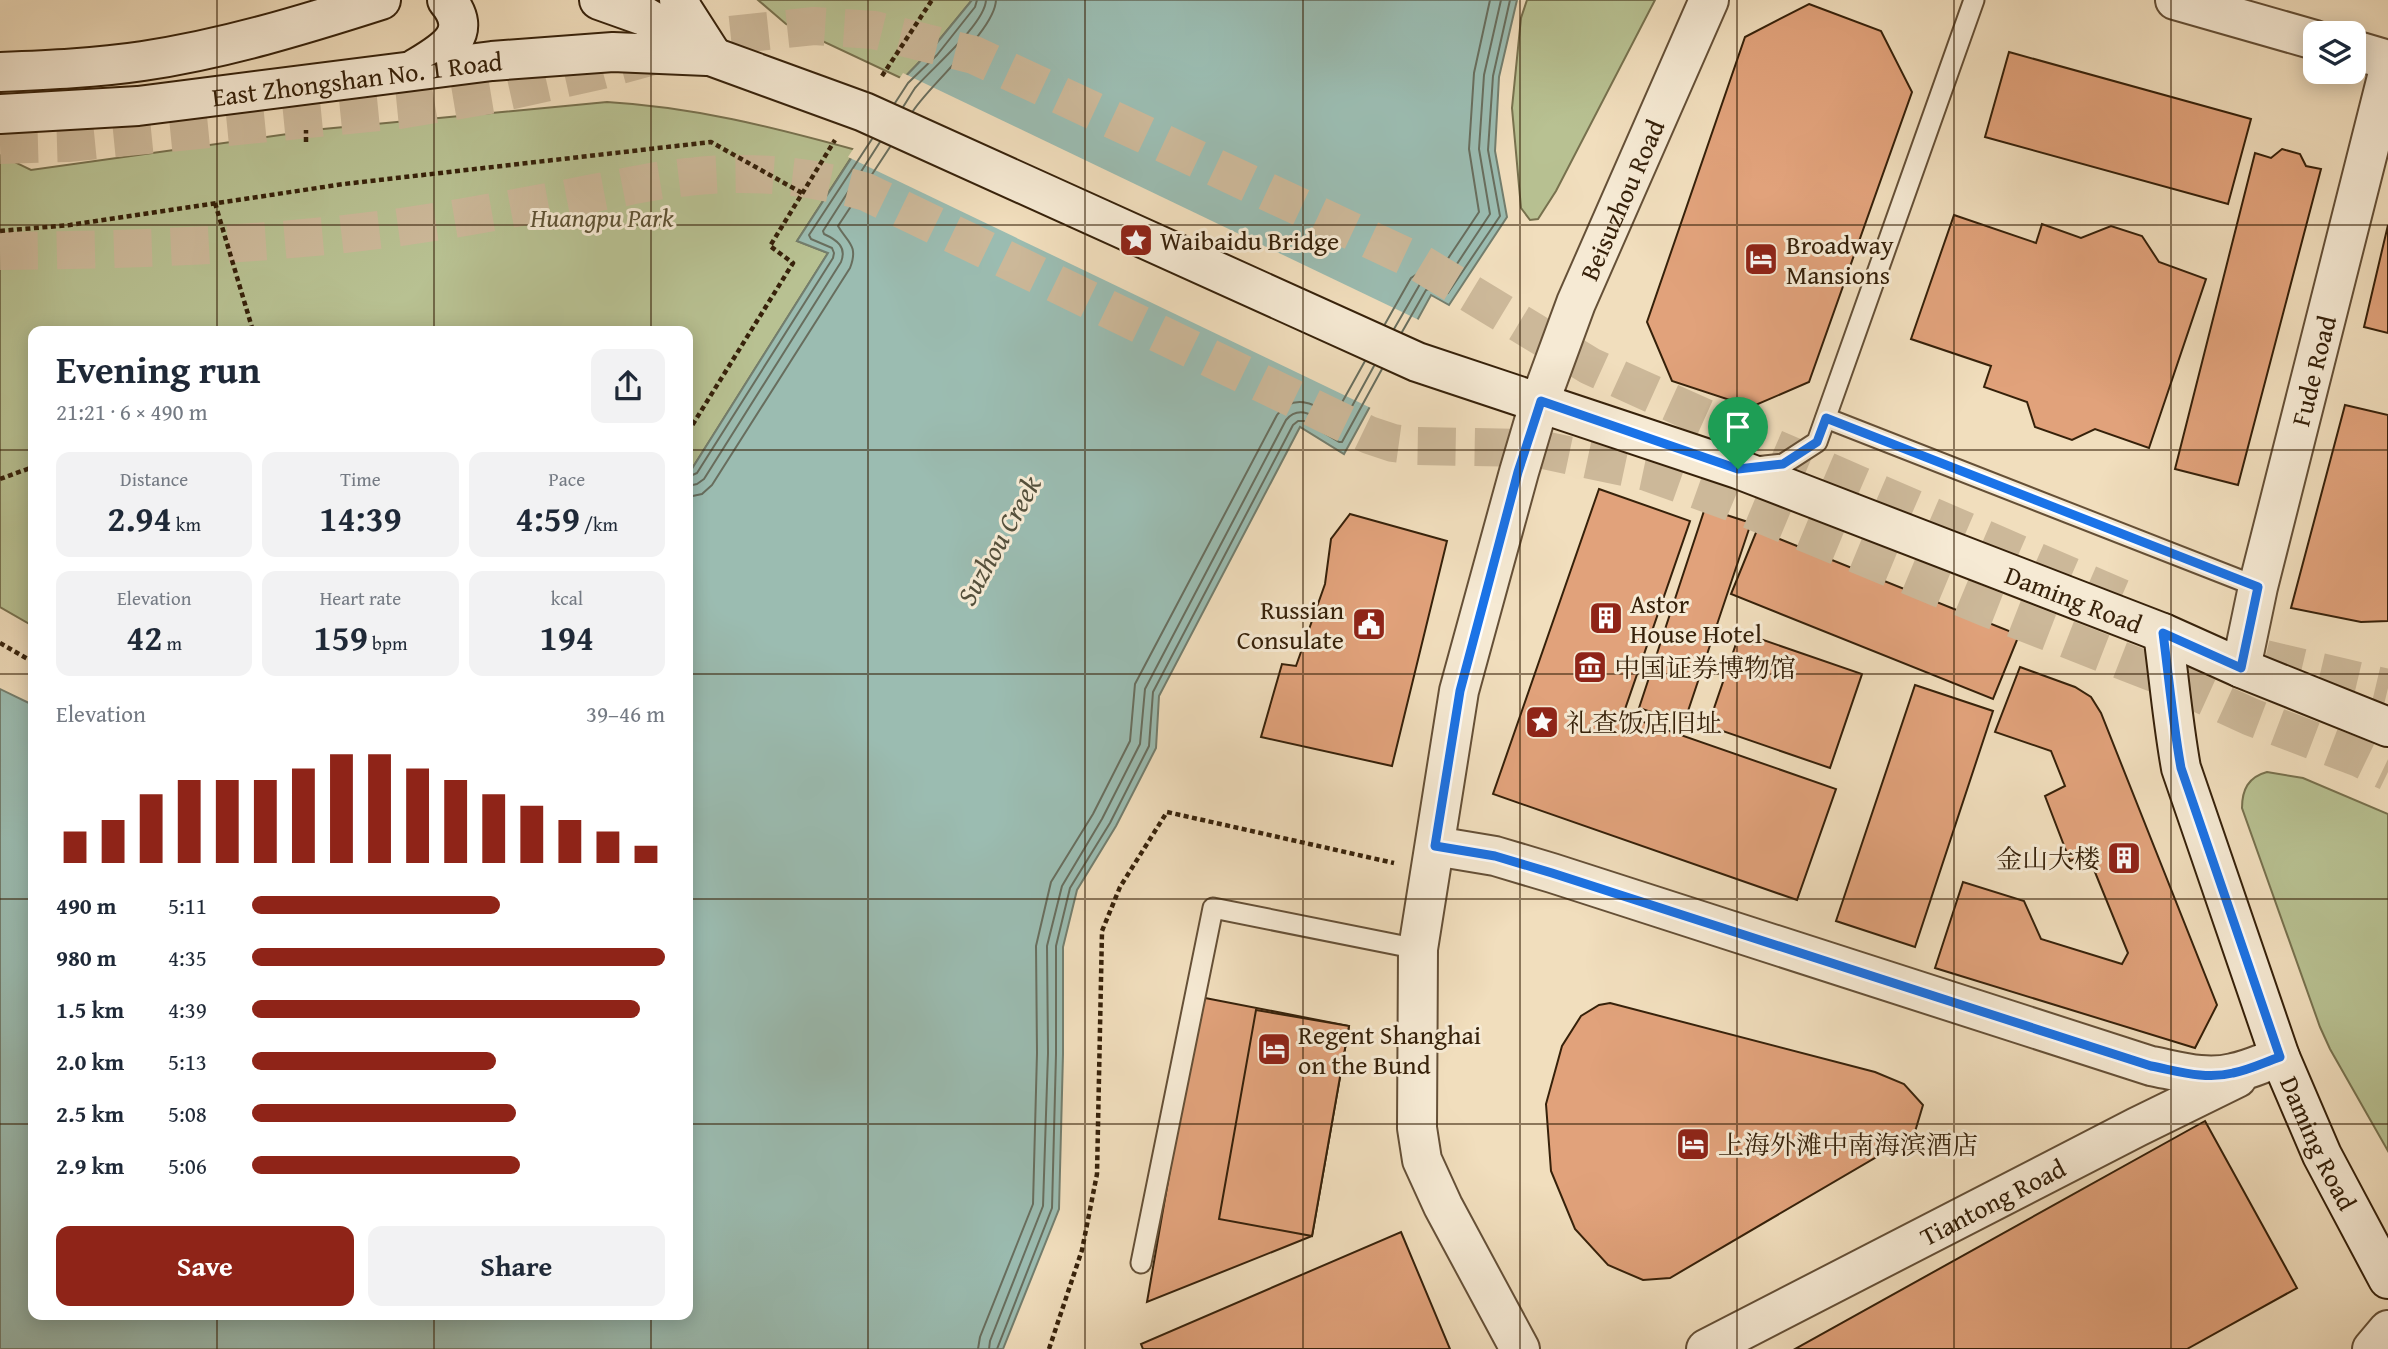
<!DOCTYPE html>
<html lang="en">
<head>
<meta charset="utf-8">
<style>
	body { margin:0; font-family:"Gentium Book Plus","Noto Serif SC",serif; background:#f2f2f3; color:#1f2937; height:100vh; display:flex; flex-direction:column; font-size:26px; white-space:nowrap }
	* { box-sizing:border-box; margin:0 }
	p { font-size:23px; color:#747a83 }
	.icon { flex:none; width:38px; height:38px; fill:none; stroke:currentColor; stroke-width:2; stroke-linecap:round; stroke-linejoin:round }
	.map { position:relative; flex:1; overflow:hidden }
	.side { position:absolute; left:28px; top:326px; width:665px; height:994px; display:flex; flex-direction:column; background:#fff; border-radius:14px; box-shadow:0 4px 18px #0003 }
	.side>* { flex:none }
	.fabs { position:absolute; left:2303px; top:21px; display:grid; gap:14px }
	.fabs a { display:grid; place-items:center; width:63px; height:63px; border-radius:14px; background:#fff; box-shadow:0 4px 18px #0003; font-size:35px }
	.pin { position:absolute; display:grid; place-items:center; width:60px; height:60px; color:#fff; margin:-72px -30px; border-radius:50% 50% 50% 0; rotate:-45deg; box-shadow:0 0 7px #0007 }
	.pin .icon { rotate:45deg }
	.round { display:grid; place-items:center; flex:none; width:74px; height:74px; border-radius:14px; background:#f2f2f3 }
	.head { display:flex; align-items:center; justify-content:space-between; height:119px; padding:0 28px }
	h1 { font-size:38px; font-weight:700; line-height:52px }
	.metrics { display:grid; grid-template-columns:repeat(3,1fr); gap:10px; height:119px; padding:7px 28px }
	.metrics div { display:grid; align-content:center; border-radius:14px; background:#f2f2f3; text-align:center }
	.metrics b { font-size:35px; font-weight:700 }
	.metrics small { font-size:19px; font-weight:400 }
	.metrics p { font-size:19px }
	.chart { height:196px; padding:14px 28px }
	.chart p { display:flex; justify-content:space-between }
	.chart svg { width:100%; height:126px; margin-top:7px; stroke:#8f2418; stroke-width:6 }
	.button { display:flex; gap:14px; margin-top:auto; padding:14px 28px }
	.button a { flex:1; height:80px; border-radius:14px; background:#8f2418; color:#fff; font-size:28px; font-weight:700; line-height:80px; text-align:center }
	.button a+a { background:#f2f2f3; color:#1f2937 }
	ul { padding:0 28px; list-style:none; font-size:23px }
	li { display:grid; grid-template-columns:112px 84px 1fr; align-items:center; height:52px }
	li i { height:18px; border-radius:9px; background:#8f2418 }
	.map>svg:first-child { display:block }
	.green { fill:#b8c192; stroke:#77714e; stroke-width:2 }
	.water { fill:#9bbcb1; stroke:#737e6e; stroke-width:2 }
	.pier { fill:#f1debd }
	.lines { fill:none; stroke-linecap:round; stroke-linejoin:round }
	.shore { stroke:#686e5e; stroke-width:2 }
	.building { fill:#e1a27b; stroke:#36210a; stroke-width:2 }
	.primary-tunnel { stroke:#ccb899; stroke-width:38; stroke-dasharray:38 19; stroke-linecap:butt }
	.lane-casing { stroke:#655037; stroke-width:23 }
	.street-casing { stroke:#655037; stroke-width:42 }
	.secondary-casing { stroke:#36210a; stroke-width:42 }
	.path { stroke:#36210a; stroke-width:4.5; stroke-dasharray:5 3.5; stroke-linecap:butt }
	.lane { stroke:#f6ead4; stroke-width:19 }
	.street { stroke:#f6ead4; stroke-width:38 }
	.secondary { stroke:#f6ead4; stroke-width:38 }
	.route-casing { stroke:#fff; stroke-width:14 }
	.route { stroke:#1a73e8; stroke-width:9 }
	.grid { fill:none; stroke:#36210a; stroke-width:2; stroke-opacity:0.55 }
	.labels { text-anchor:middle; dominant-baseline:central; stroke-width:6; stroke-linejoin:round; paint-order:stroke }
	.street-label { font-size:26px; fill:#36210a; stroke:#f6ead4 }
	.park-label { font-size:26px; font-style:italic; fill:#5d5133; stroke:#f6ead4 }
	.poi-label { font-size:26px; fill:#36210a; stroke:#f6ead4; text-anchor:start }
	.water-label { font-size:28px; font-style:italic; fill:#54503c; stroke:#f6ead4 }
</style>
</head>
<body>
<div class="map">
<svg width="2388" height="1349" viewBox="0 0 2388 1349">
	<rect width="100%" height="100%" fill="#f1debd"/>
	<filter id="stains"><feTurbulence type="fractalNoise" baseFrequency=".00286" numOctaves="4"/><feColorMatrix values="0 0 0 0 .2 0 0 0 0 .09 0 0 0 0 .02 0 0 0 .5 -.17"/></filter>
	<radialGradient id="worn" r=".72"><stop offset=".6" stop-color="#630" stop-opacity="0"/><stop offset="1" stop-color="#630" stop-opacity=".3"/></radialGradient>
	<g class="green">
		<polygon points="758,0 972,0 931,50 903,79 786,24"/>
		<polygon points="1527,0 1655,0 1556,191 1538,219 1530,220 1521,208 1512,108 1521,18"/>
		<path d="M607,102c87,5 165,25 249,48l-59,91 31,12 -140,222v-144h-655v295l-33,-19v-452l31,15 292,-41z"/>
		<path d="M2267,772l36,6 85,36v337l-58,-102 -10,-22 -78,-219c0,-18 6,-31 25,-36z"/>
	</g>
	<polygon class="water" points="972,0 1517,0 1499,77 1495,151 1507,217 1449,305 1431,295 1344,454 1300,427 1159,696 1156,748 1116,826 1077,890 1063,947 1063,1054 1059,1209 1003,1349 0,1349 0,689 33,705 33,1314 688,1314 688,475 828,253 797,241 903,79 931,50"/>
	<polygon class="pier" points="903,73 1421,321 1373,409 848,157"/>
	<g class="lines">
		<g class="shore">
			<polyline points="895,103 908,83 937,55 975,7 977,0"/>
			<path d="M903,107c4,-6 8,-13 12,-19 16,-19 70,-64 71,-88"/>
			<path d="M913,111c18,-28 82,-81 83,-111"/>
			<polyline points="1385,324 1411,278 1423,270 1441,269 1479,212 1469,149 1474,73 1490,0"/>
			<polyline points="1394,329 1420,284 1430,280 1445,282 1490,214 1479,149 1484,75 1501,0"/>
			<polyline points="1402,332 1426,290 1432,288 1445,294 1448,293 1500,216 1488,150 1493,76 1510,0"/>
			<polyline points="688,477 697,473 833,258 834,253 832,248 811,239 809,235 872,139"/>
			<path d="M688,486l9,-2 7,-5 137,-217c6,-15 -4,-22 -17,-28l-1,-3 57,-89"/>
			<path d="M688,497l14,-3 10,-9 138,-217c9,-23 -3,-26 -12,-42l52,-79"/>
			<path d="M978,1349l2,-12 53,-133 4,-151 -1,-107 15,-64 42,-68 37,-73 5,-57 142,-269c16,-22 36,-12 55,0h3l30,-54"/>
			<path d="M989,1349l1,-8 53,-135 5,-153 -1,-107 15,-60 40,-67 38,-75 5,-55 141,-269c15,-18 34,0 50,10h3l35,-64"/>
			<polyline points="997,1349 1052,1208 1056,1054 1056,946 1070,888 1110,823 1149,746 1153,692 1293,425 1298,421 1304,421 1339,442 1342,442 1382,369"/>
		</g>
	</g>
	<g class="building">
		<polygon points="1809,4 1881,31 1912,92 1809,382 1751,407 1672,381 1647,322 1745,37"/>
		<polygon points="2009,52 2251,119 2228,204 1985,137"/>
		<polygon points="2282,149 2300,154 2306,166 2321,169 2238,485 2175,469 2255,153 2271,158"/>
		<polygon points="1954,215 2036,243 2042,224 2081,238 2111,226 2142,236 2159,262 2206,279 2149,448 2095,429 2072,440 2035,427 2027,402 1984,387 1991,366 1911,339"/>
		<polygon points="2388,225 2388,333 2364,327"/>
		<polygon points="2345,405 2388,415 2388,621 2361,622 2291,608"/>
		<polygon points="1599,489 1690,521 1623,715 1836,789 1797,900 1493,794"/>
		<polygon points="1705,508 1751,523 1684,723 1639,708"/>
		<polygon points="1350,514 1447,541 1392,766 1261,737 1282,664 1296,666 1325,584 1331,539"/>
		<polygon points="1757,530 2019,635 1993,699 1731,594"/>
		<polygon points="1740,632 1862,674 1830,768 1708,726"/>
		<polygon points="2020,667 2075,687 2091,697 2101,713 2217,1005 2195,1048 1935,968 1963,882 2024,901 2041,939 2122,964 2128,953 2088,855 2070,861 2045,796 2065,786 2051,751 1995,732"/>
		<polygon points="1915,685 1993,711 1915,947 1836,921"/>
		<polygon points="1200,997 1349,1026 1312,1236 1147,1302"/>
		<polygon points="1610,1003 1875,1072 1904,1084 1923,1105 1914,1135 1670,1278 1643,1280 1608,1265 1575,1229 1551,1171 1546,1104 1562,1046 1581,1016 1599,1005"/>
		<polygon points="1256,1010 1349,1026 1312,1236 1219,1219"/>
		<polygon points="2205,1121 2297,1288 2187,1349 1795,1349"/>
		<polygon points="1401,1232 1450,1349 1143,1349 1141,1344"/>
	</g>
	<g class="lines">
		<g class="primary-tunnel">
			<polyline points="0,145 68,143 399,110 495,94 598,71 730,35 814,26 874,30 974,55 1418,262 1590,366 1734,431 2121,598"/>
			<path d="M0,251c132,-1 270,-6 401,-24 63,-9 126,-21 188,-33 33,-6 66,-14 99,-17 60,-7 120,-2 178,15l503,243 24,8 22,3 119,2 113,24 84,30 256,106 172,67 92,42 108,41 29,14"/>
			<polyline points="2265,659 2388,688"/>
		</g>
		<g class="lane-casing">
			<g id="lane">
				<polyline points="1826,418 2258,587"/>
				<polyline points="1755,467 1783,464 1817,442 1974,0"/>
				<polyline points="1141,1263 1213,908 1418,949"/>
			</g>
		</g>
		<g class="street-casing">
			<g id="street">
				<polyline points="2175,0 2315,40"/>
				<polyline points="2354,50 2388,60"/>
				<path id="s1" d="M2241,668l17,-81 130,-514"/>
				<path d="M1435,846l60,10 57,17 599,193c27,5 54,14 82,7 16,-3 32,-11 47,-16"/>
				<path id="s2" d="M1520,1349l-77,-143 -21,-46 -5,-32 1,-179 41,-258 60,-219 21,-71 36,-98 133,-303"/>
				<path id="s3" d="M1706,1349l431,-222 100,-49"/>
				<polyline points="2372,1349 2388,1330"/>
			</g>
		</g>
		<g class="secondary-casing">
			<g id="secondary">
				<path id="s4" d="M599,0l45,16 69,41 151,55 553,250 321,107 425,164 78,35 147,59"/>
				<polyline points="679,0 683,10 710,52"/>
				<path d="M415,69c28,-17 61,-34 32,-69"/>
				<path d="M0,72c48,-2 96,-4 143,-11 81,-12 160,-36 238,-61"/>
				<path id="s5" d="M0,114l138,-8 354,-45 121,-9 94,4"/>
				<path id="s6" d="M2163,633c6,45 10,91 18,135l99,289 42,98 66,124"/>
			</g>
		</g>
		<g class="path">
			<polyline points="882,76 932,0"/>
			<polyline points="306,142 306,130"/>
			<polyline points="215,203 253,331"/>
			<polyline points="0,231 70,225 344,184 711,142 802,193"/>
			<polyline points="688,432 793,263 770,246 835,140"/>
			<polyline points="0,479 33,467"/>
			<polyline points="0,643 33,662"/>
			<polyline points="1049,1349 1082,1250 1097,1174 1102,931 1120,887 1167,812 1394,863"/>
		</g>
		<use href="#lane" class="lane"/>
		<use href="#street" class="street"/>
		<use href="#secondary" class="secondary"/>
	</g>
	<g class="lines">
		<g class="route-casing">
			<path id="route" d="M1541,401l197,68 45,-5 34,-22 9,-24 432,169 -17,81 -78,-35c6,45 10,91 18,135l99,289c-15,5 -31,13 -47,16 -28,7 -55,-2 -82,-7l-599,-193 -57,-17 -60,-10 25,-155 58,-219z"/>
		</g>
		<use href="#route" class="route"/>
	</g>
	<path class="grid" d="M217,0v331M434,0v331M651,0v331M868,0v1349M1085,0v1349M1303,0v1349M1520,0v1349M1737,0v1349M1954,0v1349M2171,0v1349M0,225h2388M0,450h33M688,450h1700M0,674h33M688,674h1700M0,899h33M688,899h1700M0,1124h33M688,1124h1700M217,1314v35M434,1314v35M651,1314v35"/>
	<defs>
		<g id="sight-square" transform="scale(1.75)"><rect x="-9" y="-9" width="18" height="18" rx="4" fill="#8f2418" stroke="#f6ead4"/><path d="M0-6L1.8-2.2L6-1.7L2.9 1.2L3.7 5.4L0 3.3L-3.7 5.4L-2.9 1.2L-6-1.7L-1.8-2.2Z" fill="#fff"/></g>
		<g id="hotel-square" transform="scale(1.75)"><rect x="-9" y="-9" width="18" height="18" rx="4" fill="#8f2418" stroke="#f6ead4"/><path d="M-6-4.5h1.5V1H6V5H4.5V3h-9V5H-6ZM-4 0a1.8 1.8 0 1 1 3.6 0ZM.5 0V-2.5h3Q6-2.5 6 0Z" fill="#fff"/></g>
		<g id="building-square" transform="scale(1.75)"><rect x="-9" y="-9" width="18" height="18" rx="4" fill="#8f2418" stroke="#f6ead4"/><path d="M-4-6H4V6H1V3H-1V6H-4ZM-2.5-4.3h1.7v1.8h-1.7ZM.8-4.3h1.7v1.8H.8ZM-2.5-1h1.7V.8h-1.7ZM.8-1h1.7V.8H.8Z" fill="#fff"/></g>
		<g id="civic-square" transform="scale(1.75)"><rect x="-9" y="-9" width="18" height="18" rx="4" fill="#8f2418" stroke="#f6ead4"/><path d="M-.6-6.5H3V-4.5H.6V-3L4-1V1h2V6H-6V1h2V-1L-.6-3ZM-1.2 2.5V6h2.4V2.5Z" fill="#fff"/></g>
		<g id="museum-square" transform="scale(1.75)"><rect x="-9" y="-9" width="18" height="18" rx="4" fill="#8f2418" stroke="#f6ead4"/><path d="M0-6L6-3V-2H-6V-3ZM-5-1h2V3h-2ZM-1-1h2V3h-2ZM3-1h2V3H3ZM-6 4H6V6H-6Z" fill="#fff"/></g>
	</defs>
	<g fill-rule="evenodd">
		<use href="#sight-square" x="1136" y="240"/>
		<use href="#hotel-square" x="1761" y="259"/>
		<use href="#building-square" x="1606" y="618"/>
		<use href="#civic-square" x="1369" y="624"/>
		<use href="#museum-square" x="1590" y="667"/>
		<use href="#sight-square" x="1542" y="722"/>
		<use href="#building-square" x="2124" y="858"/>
		<use href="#hotel-square" x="1274" y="1049"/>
		<use href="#hotel-square" x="1693" y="1144"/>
	</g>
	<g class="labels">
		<g class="street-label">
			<text stroke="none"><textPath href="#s5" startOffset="359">East Zhongshan No. 1 Road</textPath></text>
			<text stroke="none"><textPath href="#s2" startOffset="1204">Beisuzhou Road</textPath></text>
			<text stroke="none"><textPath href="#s1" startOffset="306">Fude Road</textPath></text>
			<text stroke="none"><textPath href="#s4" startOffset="1594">Daming Road</textPath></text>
			<text stroke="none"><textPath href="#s6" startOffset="536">Daming Road</textPath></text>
			<text stroke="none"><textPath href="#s3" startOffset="322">Tiantong Road</textPath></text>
		</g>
		<g class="park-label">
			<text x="602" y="217">Huangpu Park</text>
		</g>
		<g class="poi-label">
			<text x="1160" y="240">Waibaidu Bridge</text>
			<text x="1786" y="244">Broadway<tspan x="1786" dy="30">Mansions</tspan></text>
			<text x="1630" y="603">Astor<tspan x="1630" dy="30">House Hotel</tspan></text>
			<text x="1344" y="609" text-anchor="end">Russian<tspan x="1344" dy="30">Consulate</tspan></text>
			<text x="1614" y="667">中国证券博物馆</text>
			<text x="1566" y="722">礼查饭店旧址</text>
			<text x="2100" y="858" text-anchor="end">金山大楼</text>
			<text x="1298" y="1034">Regent Shanghai<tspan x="1298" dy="30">on the Bund</tspan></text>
			<text x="1718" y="1144">上海外滩中南海滨酒店</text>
		</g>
		<g class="water-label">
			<text transform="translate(998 540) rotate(-61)">Suzhou Creek</text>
		</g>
	</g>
	<rect width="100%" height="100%" filter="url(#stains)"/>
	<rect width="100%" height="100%" fill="url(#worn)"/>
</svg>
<div class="fabs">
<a><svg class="icon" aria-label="layers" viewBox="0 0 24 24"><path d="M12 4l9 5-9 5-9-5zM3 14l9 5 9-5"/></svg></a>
</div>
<div class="pin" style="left:1738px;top:469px;background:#1e9e55"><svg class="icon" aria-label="arrive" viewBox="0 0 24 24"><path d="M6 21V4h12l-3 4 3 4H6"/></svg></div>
<section class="side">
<div class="head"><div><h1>Evening run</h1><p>21:21 · 6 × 490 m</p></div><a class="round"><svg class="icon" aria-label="share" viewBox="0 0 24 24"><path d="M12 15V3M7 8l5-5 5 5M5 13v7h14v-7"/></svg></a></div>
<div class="metrics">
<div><p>Distance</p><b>2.94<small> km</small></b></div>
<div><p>Time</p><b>14:39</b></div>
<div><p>Pace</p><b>4:59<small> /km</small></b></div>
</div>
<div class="metrics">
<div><p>Elevation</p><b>42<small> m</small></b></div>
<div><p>Heart rate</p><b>159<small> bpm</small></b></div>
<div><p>kcal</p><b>194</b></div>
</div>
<div class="chart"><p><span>Elevation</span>39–46 m</p>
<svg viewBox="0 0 160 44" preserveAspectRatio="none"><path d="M5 44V33M15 44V29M25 44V20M35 44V15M45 44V15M55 44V15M65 44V11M75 44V6M85 44V6M95 44V11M105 44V15M115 44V20M125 44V24M135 44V29M145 44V33M155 44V38"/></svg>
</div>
<ul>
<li><b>490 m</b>5:11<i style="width:60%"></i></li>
<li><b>980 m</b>4:35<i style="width:100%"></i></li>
<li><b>1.5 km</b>4:39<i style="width:94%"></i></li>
<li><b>2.0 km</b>5:13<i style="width:59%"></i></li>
<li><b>2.5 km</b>5:08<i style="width:64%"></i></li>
<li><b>2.9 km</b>5:06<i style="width:65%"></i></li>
</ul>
<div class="button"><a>Save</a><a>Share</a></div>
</section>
</div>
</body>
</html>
